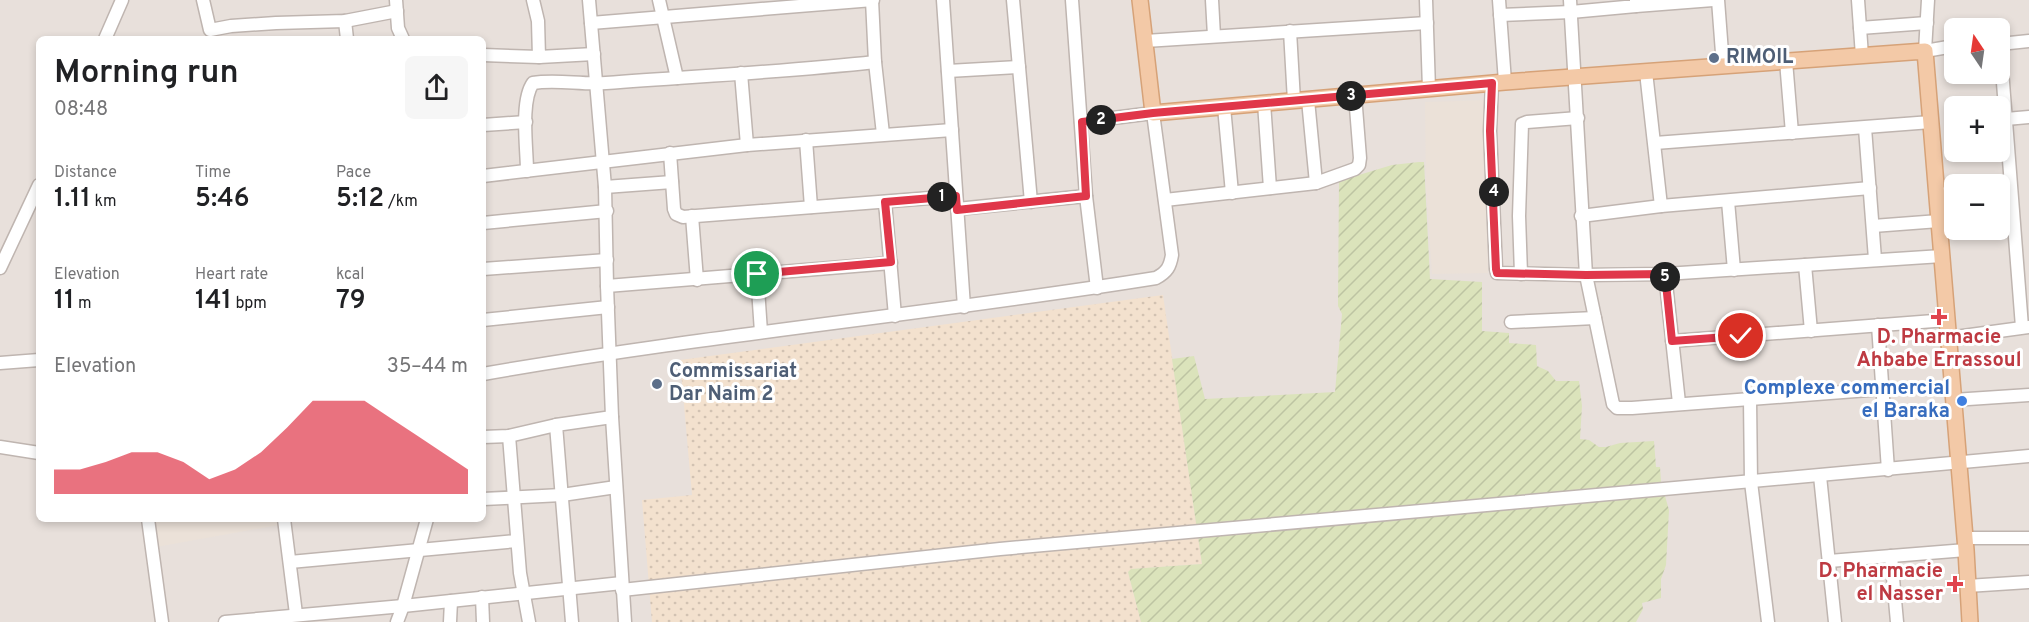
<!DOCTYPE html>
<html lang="en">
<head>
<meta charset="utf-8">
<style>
	body { margin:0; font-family:Overpass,sans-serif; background:#f6f6f6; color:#202124; height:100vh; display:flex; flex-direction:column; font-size:22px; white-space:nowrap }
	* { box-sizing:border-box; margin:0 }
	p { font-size:20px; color:#757577 }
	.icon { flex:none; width:33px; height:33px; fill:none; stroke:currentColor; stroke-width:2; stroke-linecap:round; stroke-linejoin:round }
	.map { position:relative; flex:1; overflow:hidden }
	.details { position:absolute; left:36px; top:36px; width:450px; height:486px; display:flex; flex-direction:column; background:#fff; border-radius:9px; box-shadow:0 3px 9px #0003 }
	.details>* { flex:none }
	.needle { width:39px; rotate:347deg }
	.controls { position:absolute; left:1944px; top:18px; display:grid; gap:12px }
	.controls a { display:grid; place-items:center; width:66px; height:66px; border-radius:9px; background:#fff; box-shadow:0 3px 9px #0003; font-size:30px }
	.pin { position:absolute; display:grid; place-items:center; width:51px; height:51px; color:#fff; margin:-26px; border:3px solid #fff; border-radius:50%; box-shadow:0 2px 6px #0007 }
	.km { position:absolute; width:30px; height:30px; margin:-15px; border-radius:50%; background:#222; color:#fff; font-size:16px; line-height:30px; text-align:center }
	.round { display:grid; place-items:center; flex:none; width:63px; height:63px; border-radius:9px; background:#f6f6f6 }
	.head { display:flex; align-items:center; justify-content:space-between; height:102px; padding:0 18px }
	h1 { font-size:33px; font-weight:600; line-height:45px }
	.stats { display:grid; grid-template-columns:repeat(3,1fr); gap:9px; height:102px; padding:6px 18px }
	.stats div { display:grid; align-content:center }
	.stats b { font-size:26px; font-weight:600 }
	.stats small { font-size:16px; font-weight:400 }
	.stats p { font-size:16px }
	.chart { height:168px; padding:12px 18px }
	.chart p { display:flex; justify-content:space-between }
	.chart svg { width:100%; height:108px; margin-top:6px; fill:#e0374a; opacity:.7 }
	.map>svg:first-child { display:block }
	.residential { fill:#e8e0db; fill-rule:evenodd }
	.education { fill:#ebe1d8 }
	.sand { fill:url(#sand-dots) }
	.garden { fill:url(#garden-furrows) }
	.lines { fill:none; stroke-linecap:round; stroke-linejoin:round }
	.minor-casing { stroke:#bfb5b0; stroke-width:15 }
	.major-casing { stroke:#d6a278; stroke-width:18 }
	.minor { stroke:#fff; stroke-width:12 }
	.major { stroke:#f3c9a7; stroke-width:15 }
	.route-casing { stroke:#fff; stroke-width:12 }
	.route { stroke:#e0374a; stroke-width:8 }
	.service-dot { fill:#5c6f8a; stroke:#fff; stroke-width:2 }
	.health-dot { fill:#e0444e; stroke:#fff; stroke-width:2 }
	.shop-dot { fill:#3f7fe0; stroke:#fff; stroke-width:2 }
	.labels { text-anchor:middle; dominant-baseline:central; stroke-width:6; stroke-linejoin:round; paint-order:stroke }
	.service-label { font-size:20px; font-weight:bold; fill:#4e5e75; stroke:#fff; text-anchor:start }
	.health-label { font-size:20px; font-weight:bold; fill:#be3a42; stroke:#fff }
	.shop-label { font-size:20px; font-weight:bold; fill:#366cbe; stroke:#fff; text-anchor:end }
</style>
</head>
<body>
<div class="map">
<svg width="2029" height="622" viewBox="0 0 2029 622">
	<defs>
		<pattern id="sand-dots" width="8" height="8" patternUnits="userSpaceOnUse" patternTransform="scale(1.5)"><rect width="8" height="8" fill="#f3e1ce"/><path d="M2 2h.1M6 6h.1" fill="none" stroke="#d2c2b2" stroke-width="1.8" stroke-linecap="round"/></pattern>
		<pattern id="garden-furrows" width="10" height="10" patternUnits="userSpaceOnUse" patternTransform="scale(1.5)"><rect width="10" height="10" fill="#dbe3bb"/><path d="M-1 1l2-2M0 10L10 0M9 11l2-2" fill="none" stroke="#bdc4a2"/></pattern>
	</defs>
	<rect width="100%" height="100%" fill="#f4f0ec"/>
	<path class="residential" d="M0,0h2029v622h-2029zM1954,28h46v46h-46zM39,39h444v480h-444zM1954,106h46v46h-46zM1954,184h46v46h-46z"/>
	<g class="education">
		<polygon points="1488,100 1486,197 1488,273 1432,274 1426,186 1425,102"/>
		<polygon points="152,519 279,519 279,525 156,547"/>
	</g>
	<polygon class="sand" points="1163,295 1202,564 1132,569 1128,572 1141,622 652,622 642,500 692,495 680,360"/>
	<polygon class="garden" points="1419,162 1424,162 1430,279 1482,282 1482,331 1509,333 1509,343 1536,345 1537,366 1548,371 1556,381 1579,381 1582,406 1580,439 1589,440 1599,447 1606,447 1620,443 1654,441 1656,467 1660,467 1661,482 1669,510 1666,565 1661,579 1661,598 1642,603 1643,609 1636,622 1141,622 1128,572 1131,569 1202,564 1172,359 1194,356 1205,399 1335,392 1342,314 1338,306 1339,181 1392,165"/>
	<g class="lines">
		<g class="minor-casing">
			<g id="minor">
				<polyline points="203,0 210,30 231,26 276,23 345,21 397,11"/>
				<polyline points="396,0 398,28 403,39"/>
				<polyline points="533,0 538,21 539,57 594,54"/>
				<polyline points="589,0 605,187 607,286 612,417 625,622"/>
				<polyline points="659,0 677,78"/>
				<polyline points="872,0 875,62 883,134"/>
				<polyline points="943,0 964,307"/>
				<polyline points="1013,0 1031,202"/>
				<polyline points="1072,0 1086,196 1097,288"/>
				<polyline points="1212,0 1214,36"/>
				<polyline points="1426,0 1429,89"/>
				<polyline points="1499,0 1505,82"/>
				<polyline points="1570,0 1586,275 1613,404 1617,408 1632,408 1882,389"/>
				<polyline points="1718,0 1723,66"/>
				<polyline points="1858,0 1862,56"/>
				<polyline points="1928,0 1925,51 1954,46"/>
				<polyline points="1636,6 1713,0"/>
				<polyline points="1500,15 1571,12 1636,6 1636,0"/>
				<polyline points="345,21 347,39"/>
				<polyline points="591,23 873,0"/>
				<polyline points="1860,28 1927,23"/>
				<polyline points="1290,31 1294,101"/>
				<polyline points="105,39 122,0"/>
				<polyline points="1145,41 1427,23"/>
				<polyline points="2000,44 2022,327"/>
				<polyline points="2000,44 2029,41"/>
				<polyline points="483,55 539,57"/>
				<polyline points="1786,61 1792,133"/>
				<polyline points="948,71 1019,67"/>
				<polyline points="1646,72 1661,206"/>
				<polyline points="741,73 747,145"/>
				<polyline points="1492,83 1490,131 1496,269 1497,273 1586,275 1665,274 1942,256"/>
				<polyline points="1308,100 1316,183"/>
				<polyline points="1264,103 1270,188"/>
				<polyline points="1224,107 1232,193"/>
				<polyline points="2006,119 2029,117"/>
				<polyline points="483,125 526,122"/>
				<polyline points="1865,128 1875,259"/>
				<polyline points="806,140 811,207"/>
				<polyline points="1655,143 1931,122"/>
				<polyline points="670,153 674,209 676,214 683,217 956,196"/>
				<path d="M527,171c0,-22 -7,-70 6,-88 23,-4 49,2 73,0 90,-7 180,-11 269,-21"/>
				<polyline points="483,176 747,145 952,130"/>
				<polyline points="605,187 672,182"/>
				<polyline points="1937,194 1954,193"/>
				<polyline points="1165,200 1316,183 1355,169 1359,165 1360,158 1355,95"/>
				<polyline points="1728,201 1734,270"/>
				<polyline points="885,202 895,316"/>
				<polyline points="957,209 1086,196"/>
				<polyline points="692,216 697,280"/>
				<polyline points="1581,216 1661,206 1870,188"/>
				<polyline points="483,223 607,211"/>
				<polyline points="1873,226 1939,221"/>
				<polyline points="1805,265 1811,331"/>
				<polyline points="0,268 39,185"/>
				<polyline points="483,269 607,260"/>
				<polyline points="757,274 761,332"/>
				<polyline points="1521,274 1519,216 1522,124 1527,122 1578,118"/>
				<polyline points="1665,274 1679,403"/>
				<polyline points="607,286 891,263"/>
				<polyline points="483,320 608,307"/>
				<polyline points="1511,322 1595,318"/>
				<polyline points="1878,325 1888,470"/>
				<polyline points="1948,338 2029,327"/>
				<polyline points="1672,341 1947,320"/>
				<polyline points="0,363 39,360"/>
				<path d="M483,374c223,-39 449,-60 673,-96 11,-6 14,-11 16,-23l-19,-142 -72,9"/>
				<polyline points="1750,399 1751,482 1768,622"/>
				<polyline points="1953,400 2029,395"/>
				<polyline points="509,436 520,573 529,622"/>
				<polyline points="483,437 509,436 556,425"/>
				<polyline points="0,447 39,453"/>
				<polyline points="1820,476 1835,622"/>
				<polyline points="483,499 562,495 616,487"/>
				<polyline points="148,519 162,622"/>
				<polyline points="284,519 296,614"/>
				<polyline points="1965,538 2029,538"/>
				<polyline points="1891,556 1897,622"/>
				<polyline points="1829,561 1966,550"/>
				<polyline points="290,562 517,541"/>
				<polyline points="1967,586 2029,582"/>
				<polyline points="622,590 1000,549 2029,456"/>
				<polyline points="482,597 483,622"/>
				<polyline points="225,622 403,606 622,583"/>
				<polyline points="397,622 403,606 427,519"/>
				<polyline points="450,622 451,601"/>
				<polyline points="572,622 556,425 612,417"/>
			</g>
		</g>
		<g class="major-casing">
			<polyline id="major" points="1140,0 1153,113 1505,82 1925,51 1966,550 1970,622"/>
		</g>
		<use href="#minor" class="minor"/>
		<use href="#major" class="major"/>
	</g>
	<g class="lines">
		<g class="route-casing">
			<polyline id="route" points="757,274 891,262 885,202 956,196 957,210 1086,196 1082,122 1153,113 1492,83 1490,131 1496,269 1497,273 1586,275 1665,274 1672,341 1741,336"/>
		</g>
		<use href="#route" class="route"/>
	</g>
	<g class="service-dot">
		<circle cx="1714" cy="58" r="6"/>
		<circle cx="657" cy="384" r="6"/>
	</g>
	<g class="health-dot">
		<path d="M1936 308h6v6h6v6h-6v6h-6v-6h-6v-6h6z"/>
		<path d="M1952 575h6v6h6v6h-6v6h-6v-6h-6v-6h6z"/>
	</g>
	<circle class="shop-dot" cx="1962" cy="401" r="6"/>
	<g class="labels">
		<g class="service-label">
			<text x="1726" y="58">RIMOIL</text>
			<text x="669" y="372">Commissariat<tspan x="669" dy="23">Dar Naim 2</tspan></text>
		</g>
		<g class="health-label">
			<text x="1939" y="338">D. Pharmacie<tspan x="1939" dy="23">Ahbabe Errassoul</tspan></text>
			<text x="1943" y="572" text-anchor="end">D. Pharmacie<tspan x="1943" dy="23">el Nasser</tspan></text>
		</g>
		<g class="shop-label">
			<text x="1950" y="389">Complexe commercial<tspan x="1950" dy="23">el Baraka</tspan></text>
		</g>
	</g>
</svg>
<div class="controls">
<a><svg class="needle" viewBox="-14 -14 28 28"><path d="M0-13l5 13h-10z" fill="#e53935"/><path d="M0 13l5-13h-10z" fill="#757577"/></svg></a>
<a>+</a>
<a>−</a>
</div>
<div class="pin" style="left:757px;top:274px;background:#1e9e55"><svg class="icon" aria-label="arrive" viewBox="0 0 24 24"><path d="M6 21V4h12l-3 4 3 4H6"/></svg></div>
<div class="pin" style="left:1741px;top:336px;background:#d93025"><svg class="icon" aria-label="check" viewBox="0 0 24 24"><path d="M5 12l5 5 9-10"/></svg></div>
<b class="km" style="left:942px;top:197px">1</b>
<b class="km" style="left:1101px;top:120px">2</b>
<b class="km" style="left:1351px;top:96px">3</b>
<b class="km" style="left:1494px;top:192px">4</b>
<b class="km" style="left:1665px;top:277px">5</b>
<section class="details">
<div class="head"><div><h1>Morning run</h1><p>08:48</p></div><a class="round"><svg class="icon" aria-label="share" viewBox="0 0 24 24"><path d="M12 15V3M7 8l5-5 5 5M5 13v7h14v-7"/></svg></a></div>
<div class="stats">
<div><p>Distance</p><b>1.11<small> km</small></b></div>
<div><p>Time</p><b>5:46</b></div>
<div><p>Pace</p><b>5:12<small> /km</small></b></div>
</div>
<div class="stats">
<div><p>Elevation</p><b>11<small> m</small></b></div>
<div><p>Heart rate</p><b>141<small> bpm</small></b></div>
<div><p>kcal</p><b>79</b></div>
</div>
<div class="chart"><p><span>Elevation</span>35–44 m</p>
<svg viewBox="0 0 160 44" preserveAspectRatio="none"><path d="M0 44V34L10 34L20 31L30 27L40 27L50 31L60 38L70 34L80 27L90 17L100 6L110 6L120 6L130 13L140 20L150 27L160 34V44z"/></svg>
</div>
</section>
</div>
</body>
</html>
